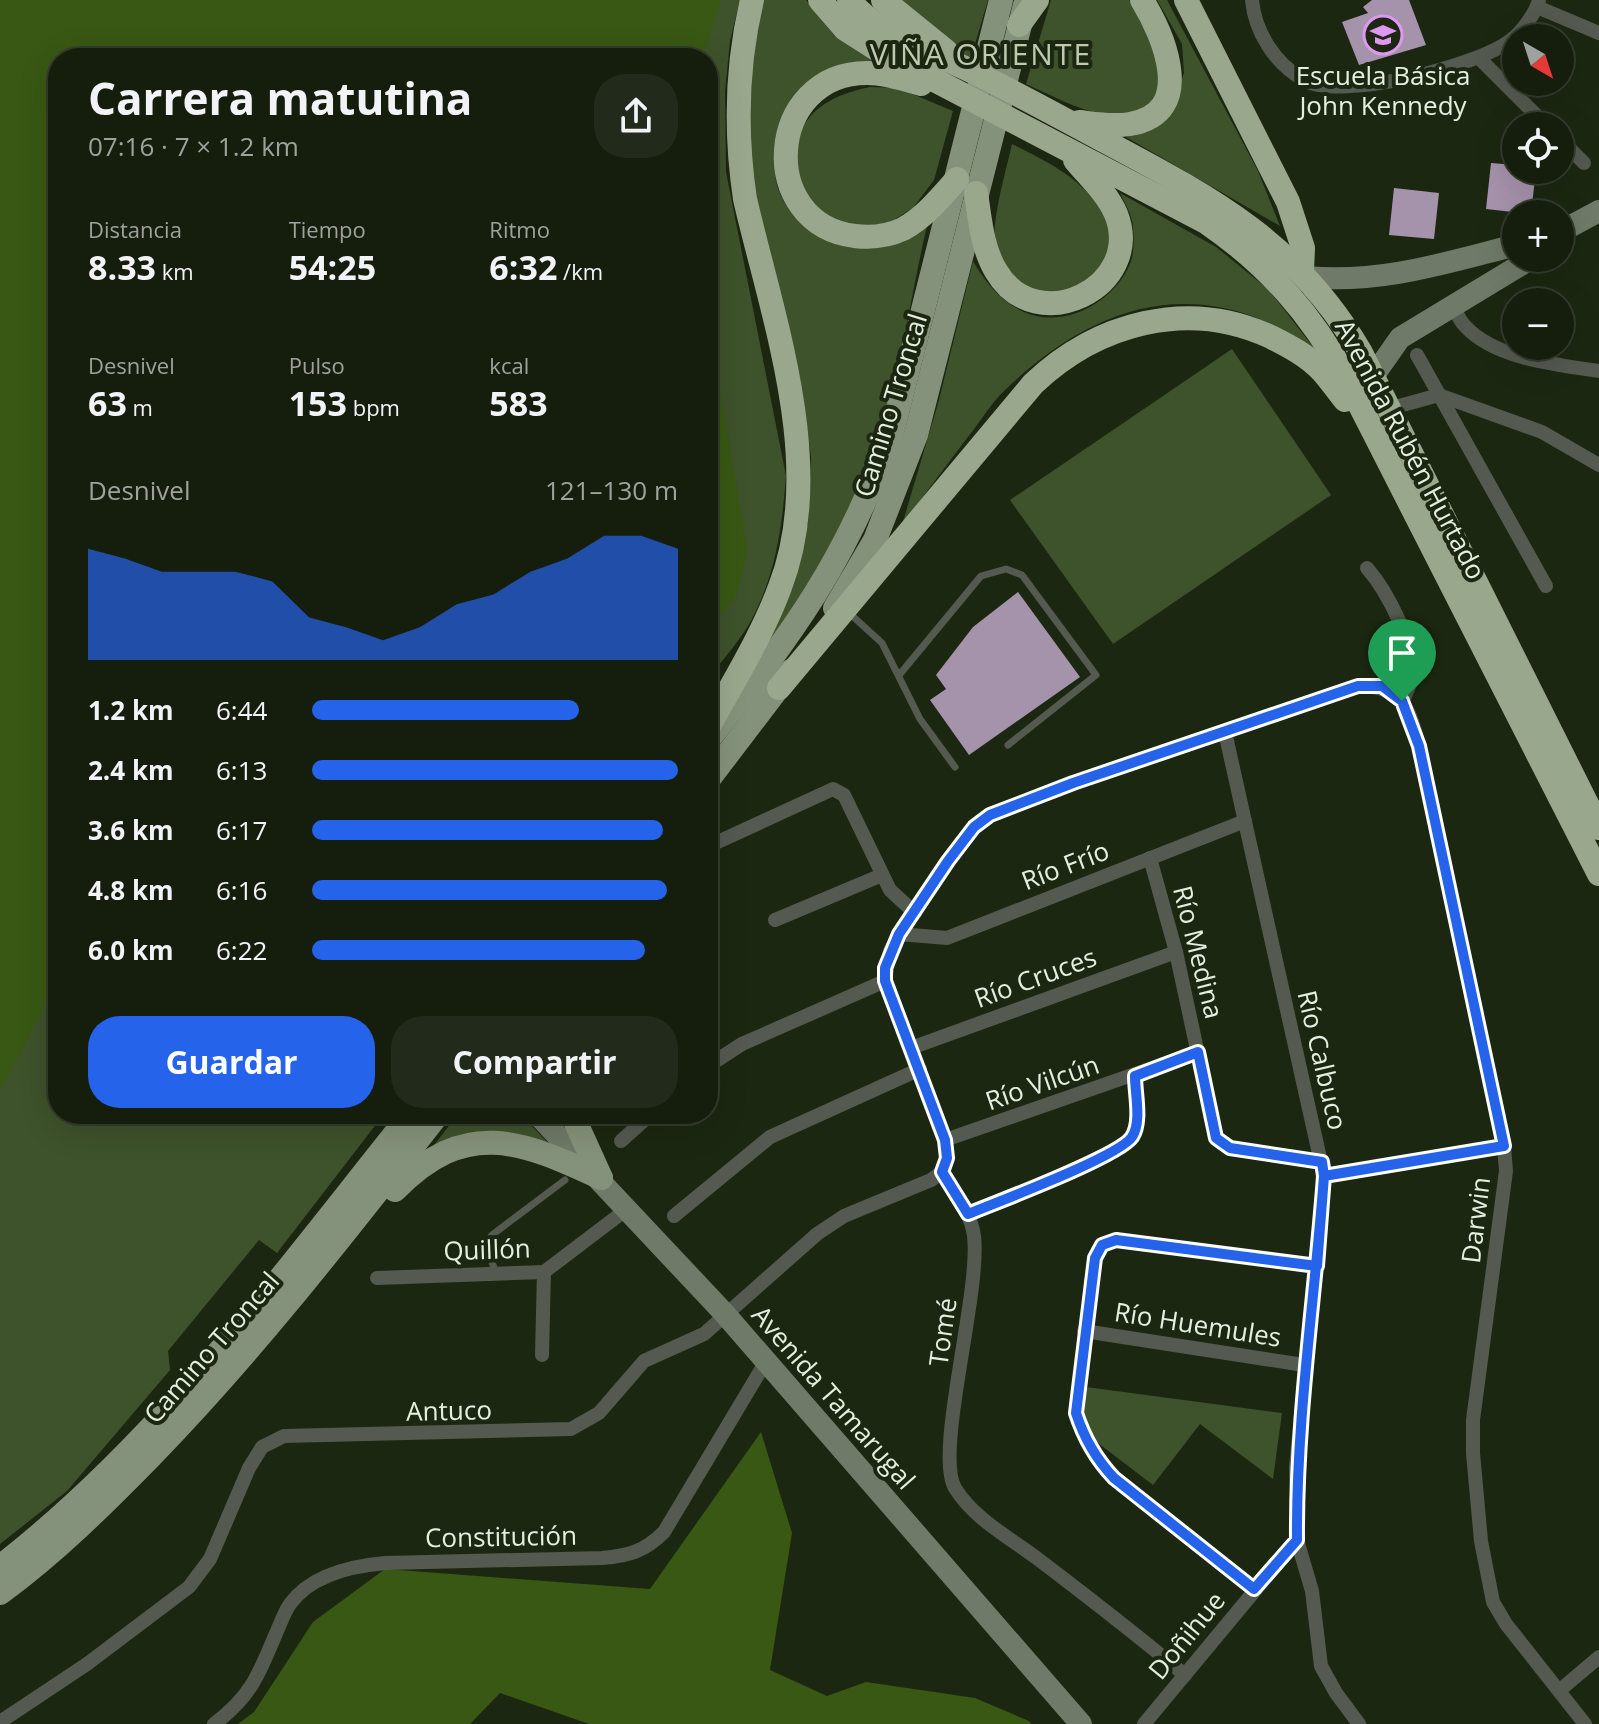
<!DOCTYPE html>
<html lang="es">
<head>
<meta charset="utf-8">
<style>
	body { margin:0; font-family:"Open Sans",sans-serif; background:#222a1b; color:#f1f3f6; height:100vh; display:flex; flex-direction:column; font-size:30px; white-space:nowrap }
	* { box-sizing:border-box; margin:0 }
	p { font-size:26px; color:#9da29d }
	.icon { flex:none; width:44px; height:44px; fill:none; stroke:currentColor; stroke-width:2; stroke-linecap:round; stroke-linejoin:round }
	.map { position:relative; flex:1; overflow:hidden }
	.side { position:absolute; left:48px; top:48px; width:670px; height:1076px; display:flex; flex-direction:column; background:#151d0d; border-radius:32px; box-shadow:0 8px 32px #0002,0 0 0 2px #343b2e }
	.side>* { flex:none }
	.needle { width:52px; rotate:141deg }
	.fabs { position:absolute; left:1502px; top:24px; display:grid; gap:16px }
	.fabs a { display:grid; place-items:center; width:72px; height:72px; border-radius:50%; background:#151d0d; box-shadow:0 8px 32px #0002,0 0 0 2px #343b2e; font-size:40px }
	.pin { position:absolute; display:grid; place-items:center; width:68px; height:68px; color:#fff; margin:-82px -34px; border-radius:50% 50% 50% 0; rotate:-45deg; box-shadow:0 0 8px #0007 }
	.pin .icon { rotate:45deg }
	.round { display:grid; place-items:center; flex:none; width:84px; height:84px; border-radius:32px; background:#222a1b }
	.overview { display:flex; align-items:center; justify-content:space-between; height:136px; padding:0 40px }
	h1 { font-size:44px; font-weight:700; line-height:60px }
	.figures { display:grid; grid-template-columns:repeat(3,1fr); gap:12px; height:136px; padding:8px 40px }
	.figures div { display:grid; align-content:center }
	.figures b { font-size:34px; font-weight:700 }
	.figures small { font-size:22px; font-weight:400 }
	.figures p { font-size:22px }
	.chart { height:224px; padding:16px 40px }
	.chart p { display:flex; justify-content:space-between }
	.chart svg { width:100%; height:144px; margin-top:8px; fill:#2563eb; opacity:.7 }
	.cta { display:flex; gap:16px; margin-top:auto; padding:16px 40px }
	.cta a { flex:1; height:92px; border-radius:32px; background:#2563eb; color:#fff; font-size:32px; font-weight:700; line-height:92px; text-align:center }
	.cta a+a { background:#222a1b; color:#f1f3f6 }
	ul { padding:0 40px; list-style:none; font-size:26px }
	li { display:grid; grid-template-columns:128px 96px 1fr; align-items:center; height:60px }
	li i { height:20px; border-radius:10px; background:#2563eb }
	.map>svg:first-child { display:block }
	.green { fill:#3e522b }
	.forest { fill:#395813 }
	.building { fill:#a592ab }
	.lines { fill:none; stroke-linecap:round; stroke-linejoin:round }
	.lane { stroke:#545a4f; stroke-width:7 }
	.street { stroke:#545a4f; stroke-width:14 }
	.secondary { stroke:#707a68; stroke-width:22 }
	.primary { stroke:#85927b; stroke-width:24 }
	.highway { stroke:#99a88d; stroke-width:24 }
	.route-casing { stroke:#fff; stroke-width:16 }
	.route { stroke:#2563eb; stroke-width:10 }
	.labels { text-anchor:middle; dominant-baseline:central; stroke-width:8; stroke-linejoin:round; paint-order:stroke }
	.poi-label { font-size:26px; fill:#e6eee0; stroke:#1c2711 }
	.street-label { font-size:26px; fill:#e6eee0; stroke:#1c2711 }
	.quarter-label { font-size:30px; letter-spacing:2px; fill:#bccbaf; stroke:#1c2711 }
</style>
</head>
<body>
<div class="map">
<svg width="1599" height="1724" viewBox="0 0 1599 1724">
	<rect width="100%" height="100%" fill="#1c2711"/>
	<g class="green">
		<path d="M0,0h740l-10,41 -5,50 1,81 60,304c-4,51 -10,97 -34,143 -11,21 -30,41 -44,60v-621h-650v1056h326l-107,139 -18,-13 -91,111 2,19 -103,121 -67,53z"/>
		<path d="M760,0h46l28,35 43,27 -98,68c-3,19 -8,41 0,61 17,44 68,63 112,52 13,-4 26,-15 37,-22 -14,61 -24,123 -39,184 -22,91 -77,177 -129,254l31,-73 17,-63 3,-66 -7,-55 -51,-214 -5,-101z"/>
		<polygon points="889,0 988,0 970,61"/>
		<path d="M1051,0h78c20,29 54,84 13,109 -13,8 -26,8 -41,5 -25,-5 -52,-20 -75,-30z"/>
		<polygon points="1157,0 1167,0 1258,171 1280,226 1126,137 1160,120 1174,101 1184,73 1182,44"/>
		<path d="M870,87l28,1 55,23 -19,69 -21,28 -29,18 -33,3 -47,-29c-4,-10 -12,-25 -11,-36 3,-49 33,-68 77,-77z"/>
		<path d="M1012,144c30,15 64,31 84,59 9,12 18,30 15,45 -3,27 -47,49 -71,45 -11,-1 -22,-13 -30,-21 -7,-7 -14,-15 -15,-25 -4,-26 11,-76 17,-103z"/>
		<path d="M1120,193l96,54 52,42 60,77c-24,-19 -52,-43 -82,-52 -94,-30 -174,12 -241,76 -13,12 -23,29 -34,43 -23,30 -46,61 -69,92l37,-125 34,-139c13,22 27,40 51,51 40,18 90,-10 106,-48 4,-9 4,-26 3,-36 0,-12 -8,-24 -13,-35z"/>
		<polygon points="1232,349 1331,495 1113,644 1010,500"/>
		<polygon points="458,1114 520,1114 556,1151 431,1149"/>
		<polygon points="1086,1387 1282,1413 1273,1479 1200,1424 1153,1485 1094,1440 1082,1414"/>
	</g>
	<g class="forest">
		<polygon points="0,0 721,0 702,58 58,58 58,997 47,1001 0,1091"/>
		<polygon points="708,279 715,360 747,548 737,596 708,628"/>
		<polygon points="761,1432 792,1533 770,1670 827,1696 866,1682 975,1698 1029,1721 1031,1724 589,1724 500,1693 470,1724 238,1724 254,1712 313,1622 385,1569 650,1589"/>
	</g>
	<g class="building">
		<polygon points="1372,0 1409,0 1426,45 1359,65 1342,22 1368,13 1363,7"/>
		<polygon points="1491,163 1516,165 1516,170 1536,170 1531,214 1486,209"/>
		<polygon points="1394,188 1439,193 1434,239 1389,235"/>
		<polygon points="1018,592 1080,677 969,755 930,700 946,689 936,675 973,627"/>
	</g>
	<g class="lines">
		<g class="lane">
			<polyline points="848,612 882,643 920,719 955,767"/>
			<polyline points="900,674 981,576 1006,569 1022,575 1096,675 1008,745"/>
			<polyline points="496,1274 486,1244 492,1235 565,1180"/>
		</g>
		<g class="street">
			<path d="M1252,0c3,32 23,64 52,80 37,21 174,-14 207,-40 11,-8 25,-28 28,-40"/>
			<polyline points="1537,7 1599,33"/>
			<polyline points="1479,58 1547,126"/>
			<polyline points="1560,139 1584,163"/>
			<path d="M1452,305c4,7 8,16 13,21 30,33 93,39 134,45"/>
			<polyline points="1417,355 1546,586"/>
			<polyline points="1388,409 1439,395 1542,432 1599,465"/>
			<path d="M1367,568c20,23 49,78 45,109 -2,8 -6,17 -10,24"/>
			<polyline points="1225,732 1324,1176 1296,1467 1297,1540 1312,1591 1321,1666 1336,1693 1359,1724"/>
			<polyline points="709,846 833,789 844,795 890,890 915,913"/>
			<polyline points="1150,858 1176,952 1216,1138 1230,1148 1322,1162"/>
			<polyline points="775,920 882,875"/>
			<polyline points="899,934 947,938 1245,821"/>
			<polyline points="911,1048 1176,952"/>
			<polyline points="708,1066 742,1044 885,981"/>
			<polyline points="945,1140 1198,1052"/>
			<polyline points="621,1141 651,1114"/>
			<polyline points="1324,1176 1504,1146"/>
			<path d="M968,1214l82,-33 73,-35c20,-17 13,-45 12,-70"/>
			<polyline points="674,1216 770,1137 920,1069"/>
			<polyline points="377,1278 544,1272 627,1209"/>
			<polyline points="1084,1331 1304,1365"/>
			<polyline points="542,1355 544,1272"/>
			<path d="M1254,1589l-140,-111c-19,-20 -30,-40 -38,-65l19,-155 7,-13 14,-5 201,26"/>
			<path d="M1185,1675c-48,-40 -97,-78 -147,-116 -28,-21 -65,-41 -83,-71 -21,-35 26,-196 19,-252 -3,-24 -20,-44 -32,-64l5,-14 -2,-18 -60,-159 5,-30 9,-17 49,-73 26,-34 16,-12 83,-32 285,-97c45,0 51,21 61,60l85,400 2,25 -33,249v33l8,88 12,61 13,22 79,100"/>
			<polyline points="1560,1690 1599,1657"/>
			<polyline points="0,1722 87,1664 189,1587 210,1559 249,1468 262,1447 284,1436 571,1429 599,1413 644,1361 704,1334 817,1234 844,1216 931,1180 942,1172"/>
			<path d="M214,1724c35,-26 44,-47 60,-86 5,-10 9,-24 16,-34 21,-29 61,-38 95,-41l217,-5c27,-2 43,-7 62,-26l101,-169"/>
			<polyline points="1144,1724 1297,1540"/>
		</g>
		<g class="secondary">
			<polyline points="1560,232 1599,211"/>
			<path d="M1306,277c75,7 139,-14 210,-32"/>
			<polyline points="1372,378 1400,338 1532,258"/>
			<polyline points="537,1114 725,1314 1081,1724"/>
		</g>
		<g class="primary">
			<polyline points="835,608 875,540 916,435 1025,5"/>
			<path d="M708,740c83,-104 141,-182 185,-311l108,-429"/>
			<polyline points="708,780 791,671"/>
			<polyline points="572,1114 601,1178"/>
			<path d="M395,1190c70,-72 125,-50 206,-12"/>
			<path d="M0,1567c161,-125 284,-295 411,-453"/>
			<path d="M0,1593c56,-41 104,-89 153,-139 103,-106 194,-224 285,-340"/>
		</g>
		<g class="highway">
			<path d="M820,0l25,29 36,23 325,170c61,42 106,92 141,158l252,494"/>
			<path d="M849,0c31,37 79,50 120,70 48,23 94,49 141,74 105,56 187,100 250,207l239,477"/>
			<polyline points="883,0 946,51"/>
			<polyline points="1186,0 1288,202 1303,248 1302,271"/>
			<polyline points="1019,25 1037,0"/>
			<path d="M921,84c-17,-5 -36,-11 -54,-11 -101,0 -111,151 -12,163 16,2 33,0 48,-7 22,-12 38,-32 54,-50"/>
			<path d="M1079,122c17,2 34,5 51,2 67,-11 34,-88 12,-124"/>
			<path d="M976,193c4,26 6,55 20,78 40,69 149,16 120,-57 -9,-21 -27,-37 -41,-54"/>
			<path d="M779,688l254,-304c64,-61 155,-86 238,-47 18,9 37,19 51,34 8,9 15,19 23,29"/>
			<path d="M708,728c25,-46 54,-92 72,-141 47,-121 -7,-267 -35,-388 -10,-67 -9,-132 7,-199"/>
		</g>
	</g>
	<g class="lines">
		<g class="route-casing">
			<path id="route" d="M1402,701l-20,-15h-24l-285,97 -83,32 -16,12 -26,34 -49,73 -14,34v13l60,159 2,18 -5,14 26,42c29,-12 150,-57 164,-77 10,-15 3,-43 3,-61l63,-24 18,86 14,10 92,14 2,14c-9,122 -28,242 -27,364l-43,49 -140,-111c-19,-20 -30,-40 -38,-65l19,-155 7,-13 14,-5 201,26 7,-90 180,-30 -85,-400 -17,-45"/>
		</g>
		<use href="#route" class="route"/>
	</g>
	<defs>
		<g id="school-ring" transform="scale(2)"><circle r="9.5" fill="#1c2711" stroke="#de98f2" stroke-width="1.5"/><path d="M0-5L7-2L0 1L-7-2ZM-4 1L0 2.5L4 1V4Q0 6-4 4Z" fill="#de98f2"/></g>
	</defs>
	<g fill-rule="evenodd">
		<use href="#school-ring" x="1383" y="35"/>
	</g>
	<g class="labels">
		<g class="poi-label">
			<text x="1383" y="75">Escuela Básica<tspan x="1383" dy="30">John Kennedy</tspan></text>
		</g>
		<g class="street-label">
			<text transform="translate(890 405) rotate(-73)">Camino Troncal</text>
			<text transform="translate(1411 449) rotate(62)">Avenida Rubén Hurtado</text>
			<text transform="translate(1065 865) rotate(-21)">Río Frío</text>
			<text transform="translate(1199 952) rotate(76)">Río Medina</text>
			<text transform="translate(1035 977) rotate(-20)">Río Cruces</text>
			<text transform="translate(1323 1060) rotate(77)">Río Calbuco</text>
			<text transform="translate(1042 1082) rotate(-19)">Río Vilcún</text>
			<text transform="translate(1475 1220) rotate(-83)">Darwin</text>
			<text transform="translate(487 1249) rotate(-2)">Quillón</text>
			<text transform="translate(1198 1324) rotate(9)">Río Huemules</text>
			<text transform="translate(942 1332) rotate(-82)">Tomé</text>
			<text transform="translate(211 1347) rotate(-49)">Camino Troncal</text>
			<text transform="translate(834 1397) rotate(49)">Avenida Tamarugal</text>
			<text transform="translate(449 1410) rotate(-1)">Antuco</text>
			<text transform="translate(501 1536) rotate(-1)">Constitución</text>
			<text transform="translate(1186 1635) rotate(-51)">Doñihue</text>
		</g>
		<g class="quarter-label">
			<text x="981" y="53">VIÑA ORIENTE</text>
		</g>
	</g>
</svg>
<div class="fabs">
<a><svg class="needle" viewBox="-14 -14 28 28"><path d="M0-13l5 13h-10z" fill="#e53935"/><path d="M0 13l5-13h-10z" fill="#9da29d"/></svg></a>
<a><svg class="icon" aria-label="locate" viewBox="0 0 24 24"><circle cx="12" cy="12" r="6"/><path d="M12 2v4M12 18v4M2 12h4M18 12h4"/></svg></a>
<a>+</a>
<a>−</a>
</div>
<div class="pin" style="left:1402px;top:701px;background:#1e9e55"><svg class="icon" aria-label="arrive" viewBox="0 0 24 24"><path d="M6 21V4h12l-3 4 3 4H6"/></svg></div>
<section class="side">
<div class="overview"><div><h1>Carrera matutina</h1><p>07:16 · 7 × 1.2 km</p></div><a class="round"><svg class="icon" aria-label="share" viewBox="0 0 24 24"><path d="M12 15V3M7 8l5-5 5 5M5 13v7h14v-7"/></svg></a></div>
<div class="figures">
<div><p>Distancia</p><b>8.33<small> km</small></b></div>
<div><p>Tiempo</p><b>54:25</b></div>
<div><p>Ritmo</p><b>6:32<small> /km</small></b></div>
</div>
<div class="figures">
<div><p>Desnivel</p><b>63<small> m</small></b></div>
<div><p>Pulso</p><b>153<small> bpm</small></b></div>
<div><p>kcal</p><b>583</b></div>
</div>
<div class="chart"><p><span>Desnivel</span>121–130 m</p>
<svg viewBox="0 0 160 44" preserveAspectRatio="none"><path d="M0 44V10L10 13L20 17L30 17L40 17L50 20L60 31L70 34L80 38L90 34L100 27L110 24L120 17L130 13L140 6L150 6L160 10V44z"/></svg>
</div>
<ul>
<li><b>1.2 km</b>6:44<i style="width:73%"></i></li>
<li><b>2.4 km</b>6:13<i style="width:100%"></i></li>
<li><b>3.6 km</b>6:17<i style="width:96%"></i></li>
<li><b>4.8 km</b>6:16<i style="width:97%"></i></li>
<li><b>6.0 km</b>6:22<i style="width:91%"></i></li>
</ul>
<div class="cta"><a>Guardar</a><a>Compartir</a></div>
</section>
</div>
</body>
</html>
